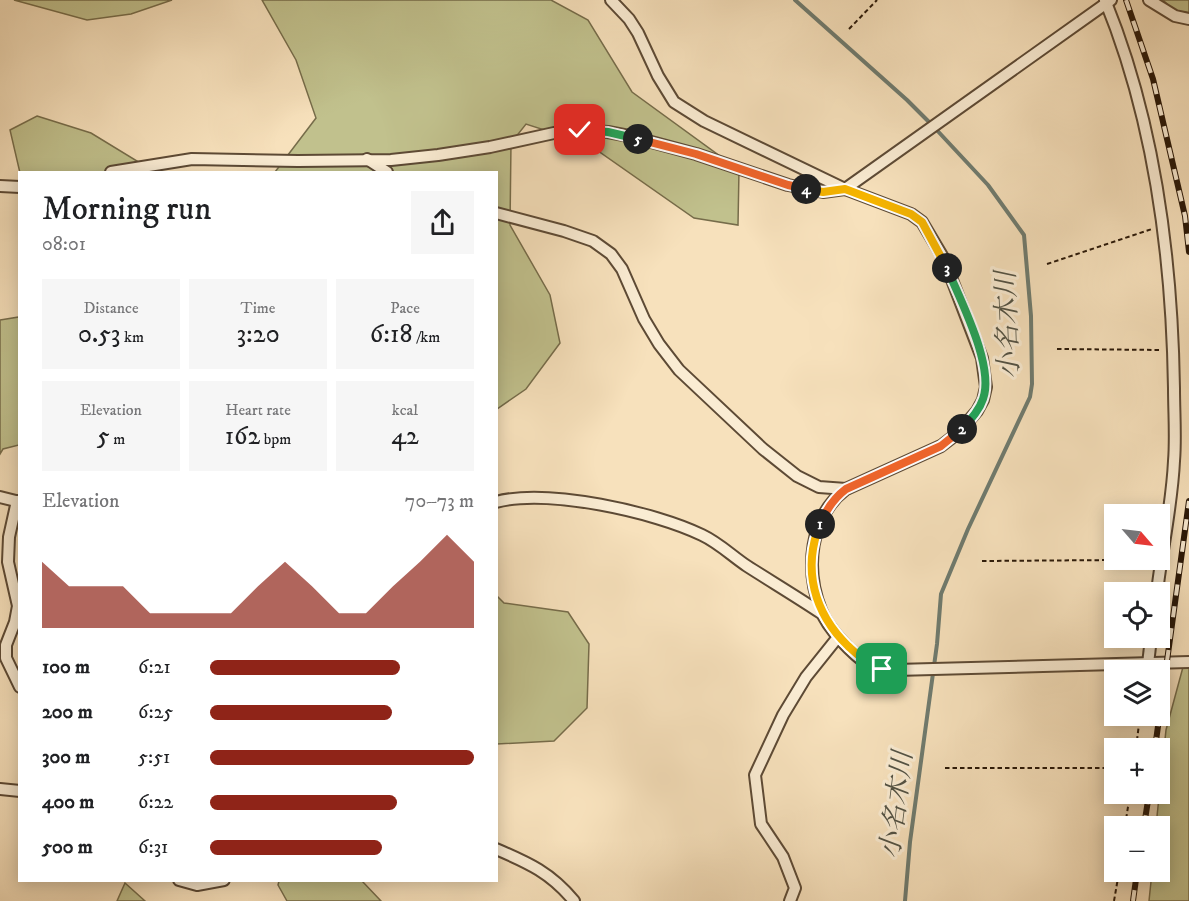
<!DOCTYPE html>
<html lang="en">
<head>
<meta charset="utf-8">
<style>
	body { margin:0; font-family:"IM FELL DW Pica","Noto Serif JP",serif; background:#f6f6f6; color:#202124; height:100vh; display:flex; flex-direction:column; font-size:22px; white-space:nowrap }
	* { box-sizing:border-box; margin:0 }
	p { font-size:20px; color:#757577 }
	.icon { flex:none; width:33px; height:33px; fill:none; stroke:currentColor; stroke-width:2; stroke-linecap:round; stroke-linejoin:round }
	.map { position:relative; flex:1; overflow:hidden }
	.details { position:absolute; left:18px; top:171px; width:480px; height:711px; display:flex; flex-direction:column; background:#fff; border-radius:0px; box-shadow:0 3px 15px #0003 }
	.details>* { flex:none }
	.needle { width:39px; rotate:118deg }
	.buttons { position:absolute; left:1104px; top:504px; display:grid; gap:12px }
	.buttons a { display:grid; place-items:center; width:66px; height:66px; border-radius:0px; background:#fff; box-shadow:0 3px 15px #0003; font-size:30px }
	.pin { position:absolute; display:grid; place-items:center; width:51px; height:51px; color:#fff; margin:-26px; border-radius:12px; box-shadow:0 3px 9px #0006 }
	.km { position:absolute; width:30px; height:30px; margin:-15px; border-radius:50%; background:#222; color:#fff; font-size:16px; line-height:30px; text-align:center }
	.round { display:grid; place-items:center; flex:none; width:63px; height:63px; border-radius:0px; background:#f6f6f6 }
	.head { display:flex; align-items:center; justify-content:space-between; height:102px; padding:0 24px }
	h1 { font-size:33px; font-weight:600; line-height:45px }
	.figures { display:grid; grid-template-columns:repeat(3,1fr); gap:9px; height:102px; padding:6px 24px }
	.figures div { display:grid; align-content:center; border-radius:0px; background:#f6f6f6; text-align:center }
	.figures b { font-size:26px; font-weight:600 }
	.figures small { font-size:16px; font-weight:400 }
	.figures p { font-size:16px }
	.chart { height:168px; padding:12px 24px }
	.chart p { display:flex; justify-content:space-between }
	.chart svg { width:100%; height:108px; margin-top:6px; fill:#8f2418; opacity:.7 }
	ul { padding:0 24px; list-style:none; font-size:20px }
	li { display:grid; grid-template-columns:96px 72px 1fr; align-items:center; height:45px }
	li i { height:15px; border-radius:8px; background:#8f2418 }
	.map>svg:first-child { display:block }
	.green { fill:#c1c18d; stroke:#766c4a; stroke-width:1.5 }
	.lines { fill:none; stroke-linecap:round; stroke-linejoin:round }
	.stream { stroke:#6f7b6f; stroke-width:4 }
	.minor-casing { stroke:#5d4a35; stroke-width:14 }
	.path { stroke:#2a1808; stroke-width:2; stroke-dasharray:4.5 3; stroke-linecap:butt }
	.minor { stroke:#faecd3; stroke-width:10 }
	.rail-casing { stroke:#2a1808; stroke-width:6 }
	.rail { stroke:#faecd3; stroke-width:4; stroke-dasharray:11; stroke-linecap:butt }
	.split-1-casing { stroke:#fff; stroke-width:12 }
	.split-2-casing { stroke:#fff; stroke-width:12 }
	.split-3-casing { stroke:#fff; stroke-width:12 }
	.split-4-casing { stroke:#fff; stroke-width:12 }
	.split-5-casing { stroke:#fff; stroke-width:12 }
	.split-6-casing { stroke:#fff; stroke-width:12 }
	.split-1 { stroke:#f5b400; stroke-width:8 }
	.split-2 { stroke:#f0652b; stroke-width:8 }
	.split-3 { stroke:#22a559; stroke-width:8 }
	.split-4 { stroke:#f5b400; stroke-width:8 }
	.split-5 { stroke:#f0652b; stroke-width:8 }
	.split-6 { stroke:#22a559; stroke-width:8 }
	.labels { text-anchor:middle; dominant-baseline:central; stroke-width:6; stroke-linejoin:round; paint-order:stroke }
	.water-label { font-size:27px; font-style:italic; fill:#525244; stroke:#faecd3 }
</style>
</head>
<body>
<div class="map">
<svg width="1189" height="901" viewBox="0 0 1189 901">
	<rect width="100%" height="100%" fill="#f7e1bc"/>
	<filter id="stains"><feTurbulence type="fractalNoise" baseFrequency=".00333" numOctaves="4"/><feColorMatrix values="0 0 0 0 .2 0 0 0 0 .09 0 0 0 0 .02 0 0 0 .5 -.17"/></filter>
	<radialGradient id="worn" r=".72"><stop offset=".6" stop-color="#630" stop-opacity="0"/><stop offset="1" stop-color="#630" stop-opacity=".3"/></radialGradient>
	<g class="green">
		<polygon points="14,0 172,0 131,14 87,20"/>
		<polygon points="262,0 551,0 588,20 632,92 739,170 738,225 694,218 588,144 526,124 511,143 510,225 550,295 560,343 526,389 497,409 496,172 275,172 316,118 296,60"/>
		<polygon points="1163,0 1189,0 1189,13 1173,10"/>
		<polygon points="37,116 91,133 155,172 20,173 10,130"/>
		<polygon points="19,317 19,445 3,449 0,454 0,320"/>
		<polygon points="496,595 504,603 568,612 589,644 587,708 554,741 497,744"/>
		<polygon points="1183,667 1189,667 1189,901 1149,901 1152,872 1160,872 1160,826 1156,826 1166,730"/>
		<polygon points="279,881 362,881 381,901 287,901 278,885"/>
		<polygon points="125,883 145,901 117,901"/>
	</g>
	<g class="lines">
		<polyline class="stream" points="795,0 907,100 933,126 988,185 1024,235 1031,316 1032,384 1030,397 968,529 941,594 937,644 910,842 905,901"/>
		<g class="minor-casing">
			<g id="minor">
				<path d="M611,0l18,19 9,14 20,43 16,26 30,19 141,68 66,25 11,8 22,37 38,99 4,29 -3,13 -6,11 -19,22 -17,13 -95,43c-37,28 -41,81 -25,121 6,18 32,45 48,55 8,4 19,4 27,5l293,-8"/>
				<path d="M1105,0c50,122 67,257 69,388 0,25 2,49 0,73 -2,44 -12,88 -17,131"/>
				<polyline points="1149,0 1175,16 1189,19"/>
				<polyline points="367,159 387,172"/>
				<polyline points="111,172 192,159 298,161 391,160 438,155 490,147 554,133 580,130 608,132 629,136 696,154 788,185 823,192 845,189 1111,0"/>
				<polyline points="0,186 20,187"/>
				<polyline points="496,213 564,231 593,241 611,254 622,269 644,319 659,344 679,370 763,449 797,476 819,487 846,489"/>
				<polyline points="0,497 20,502"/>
				<polyline points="17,501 9,537 8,562 18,606 15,622 6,645 6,658 20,687"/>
				<path d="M496,502c51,-14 159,10 206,33 17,8 30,21 45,31 25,16 50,31 74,47"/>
				<polyline points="1148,664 1151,638"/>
				<polyline points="0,789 20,791"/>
				<path d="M496,849c33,14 55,24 78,52"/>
				<polyline points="179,880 197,885 224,880"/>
				<polyline points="790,901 795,888 783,857 761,824 755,775 783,715 806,677 838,637"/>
			</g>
		</g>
		<g class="path">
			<polyline points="849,29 877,0"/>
			<polyline points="1047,264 1152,229"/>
			<polyline points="1057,349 1161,350"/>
			<polyline points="982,561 1119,560"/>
			<polyline points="1136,748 1140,716"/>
			<polyline points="945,768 1114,768"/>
			<polyline points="1125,826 1130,794"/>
			<polyline points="1114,901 1119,872"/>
		</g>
		<use href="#minor" class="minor"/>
		<g class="rail-casing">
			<g id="rail">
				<polyline points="1126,0 1153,79 1185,216 1189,252"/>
				<polyline points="1155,748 1189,501"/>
				<polyline points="1144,826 1149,794"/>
				<polyline points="1133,901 1137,872"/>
			</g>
		</g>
		<use href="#rail" class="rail"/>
	</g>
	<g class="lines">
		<g class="split-1-casing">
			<path id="split-1" d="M820,524c-18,45 -6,89 28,122 11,10 20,19 34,23"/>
		</g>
		<g class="split-2-casing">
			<path id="split-2" d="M820,524c6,-14 14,-26 26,-35l95,-43 21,-17"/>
		</g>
		<g class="split-3-casing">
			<path id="split-3" d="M947,268c13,32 48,98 36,131 -4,12 -13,21 -21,30"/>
		</g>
		<g class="split-4-casing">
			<polyline id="split-4" points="806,189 823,192 845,189 911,214 922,222 947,268"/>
		</g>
		<g class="split-5-casing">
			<polyline id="split-5" points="638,139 696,154 788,185 806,189"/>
		</g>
		<g class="split-6-casing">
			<polyline id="split-6" points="580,130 608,132 638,139"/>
		</g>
		<use href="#split-1" class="split-1"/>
		<use href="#split-2" class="split-2"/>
		<use href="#split-3" class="split-3"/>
		<use href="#split-4" class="split-4"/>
		<use href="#split-5" class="split-5"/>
		<use href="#split-6" class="split-6"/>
	</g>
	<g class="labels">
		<g class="water-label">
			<text transform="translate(1008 325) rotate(-92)">小名木川</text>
			<text transform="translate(897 805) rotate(-83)">小名木川</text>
		</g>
	</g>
	<rect width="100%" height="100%" filter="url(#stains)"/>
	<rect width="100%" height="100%" fill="url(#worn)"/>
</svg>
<div class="buttons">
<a><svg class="needle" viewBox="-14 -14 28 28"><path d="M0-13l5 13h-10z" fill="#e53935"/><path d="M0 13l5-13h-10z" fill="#757577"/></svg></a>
<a><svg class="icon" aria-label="locate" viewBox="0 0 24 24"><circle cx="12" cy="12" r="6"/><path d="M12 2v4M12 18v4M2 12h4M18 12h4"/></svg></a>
<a><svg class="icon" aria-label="layers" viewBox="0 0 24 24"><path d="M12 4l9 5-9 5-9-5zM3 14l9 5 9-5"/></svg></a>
<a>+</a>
<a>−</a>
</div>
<div class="pin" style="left:882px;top:669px;background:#1e9e55"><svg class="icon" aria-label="arrive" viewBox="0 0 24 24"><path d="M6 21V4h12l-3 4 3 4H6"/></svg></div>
<div class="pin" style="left:580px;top:130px;background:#d93025"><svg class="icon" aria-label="check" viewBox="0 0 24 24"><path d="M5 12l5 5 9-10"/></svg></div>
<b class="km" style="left:820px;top:524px">1</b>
<b class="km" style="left:962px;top:429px">2</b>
<b class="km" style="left:947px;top:268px">3</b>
<b class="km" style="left:806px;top:189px">4</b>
<b class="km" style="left:638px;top:139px">5</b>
<section class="details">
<div class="head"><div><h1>Morning run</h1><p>08:01</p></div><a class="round"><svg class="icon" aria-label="share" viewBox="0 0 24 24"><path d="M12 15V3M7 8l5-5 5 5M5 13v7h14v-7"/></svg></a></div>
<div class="figures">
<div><p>Distance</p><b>0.53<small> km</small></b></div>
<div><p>Time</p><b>3:20</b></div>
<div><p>Pace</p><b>6:18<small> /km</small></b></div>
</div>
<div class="figures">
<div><p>Elevation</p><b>5<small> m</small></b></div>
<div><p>Heart rate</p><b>162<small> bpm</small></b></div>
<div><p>kcal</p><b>42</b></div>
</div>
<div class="chart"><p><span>Elevation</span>70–73 m</p>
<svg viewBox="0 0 160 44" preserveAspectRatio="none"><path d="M0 44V17L10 27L20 27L30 27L40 38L50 38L60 38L70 38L80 27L90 17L100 27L110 38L120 38L130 27L140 17L150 6L160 17V44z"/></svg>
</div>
<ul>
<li><b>100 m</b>6:21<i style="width:72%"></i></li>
<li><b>200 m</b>6:25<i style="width:69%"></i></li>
<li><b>300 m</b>5:51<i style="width:100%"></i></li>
<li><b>400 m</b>6:22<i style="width:71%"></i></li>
<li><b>500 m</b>6:31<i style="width:65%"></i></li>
</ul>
</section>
</div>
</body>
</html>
